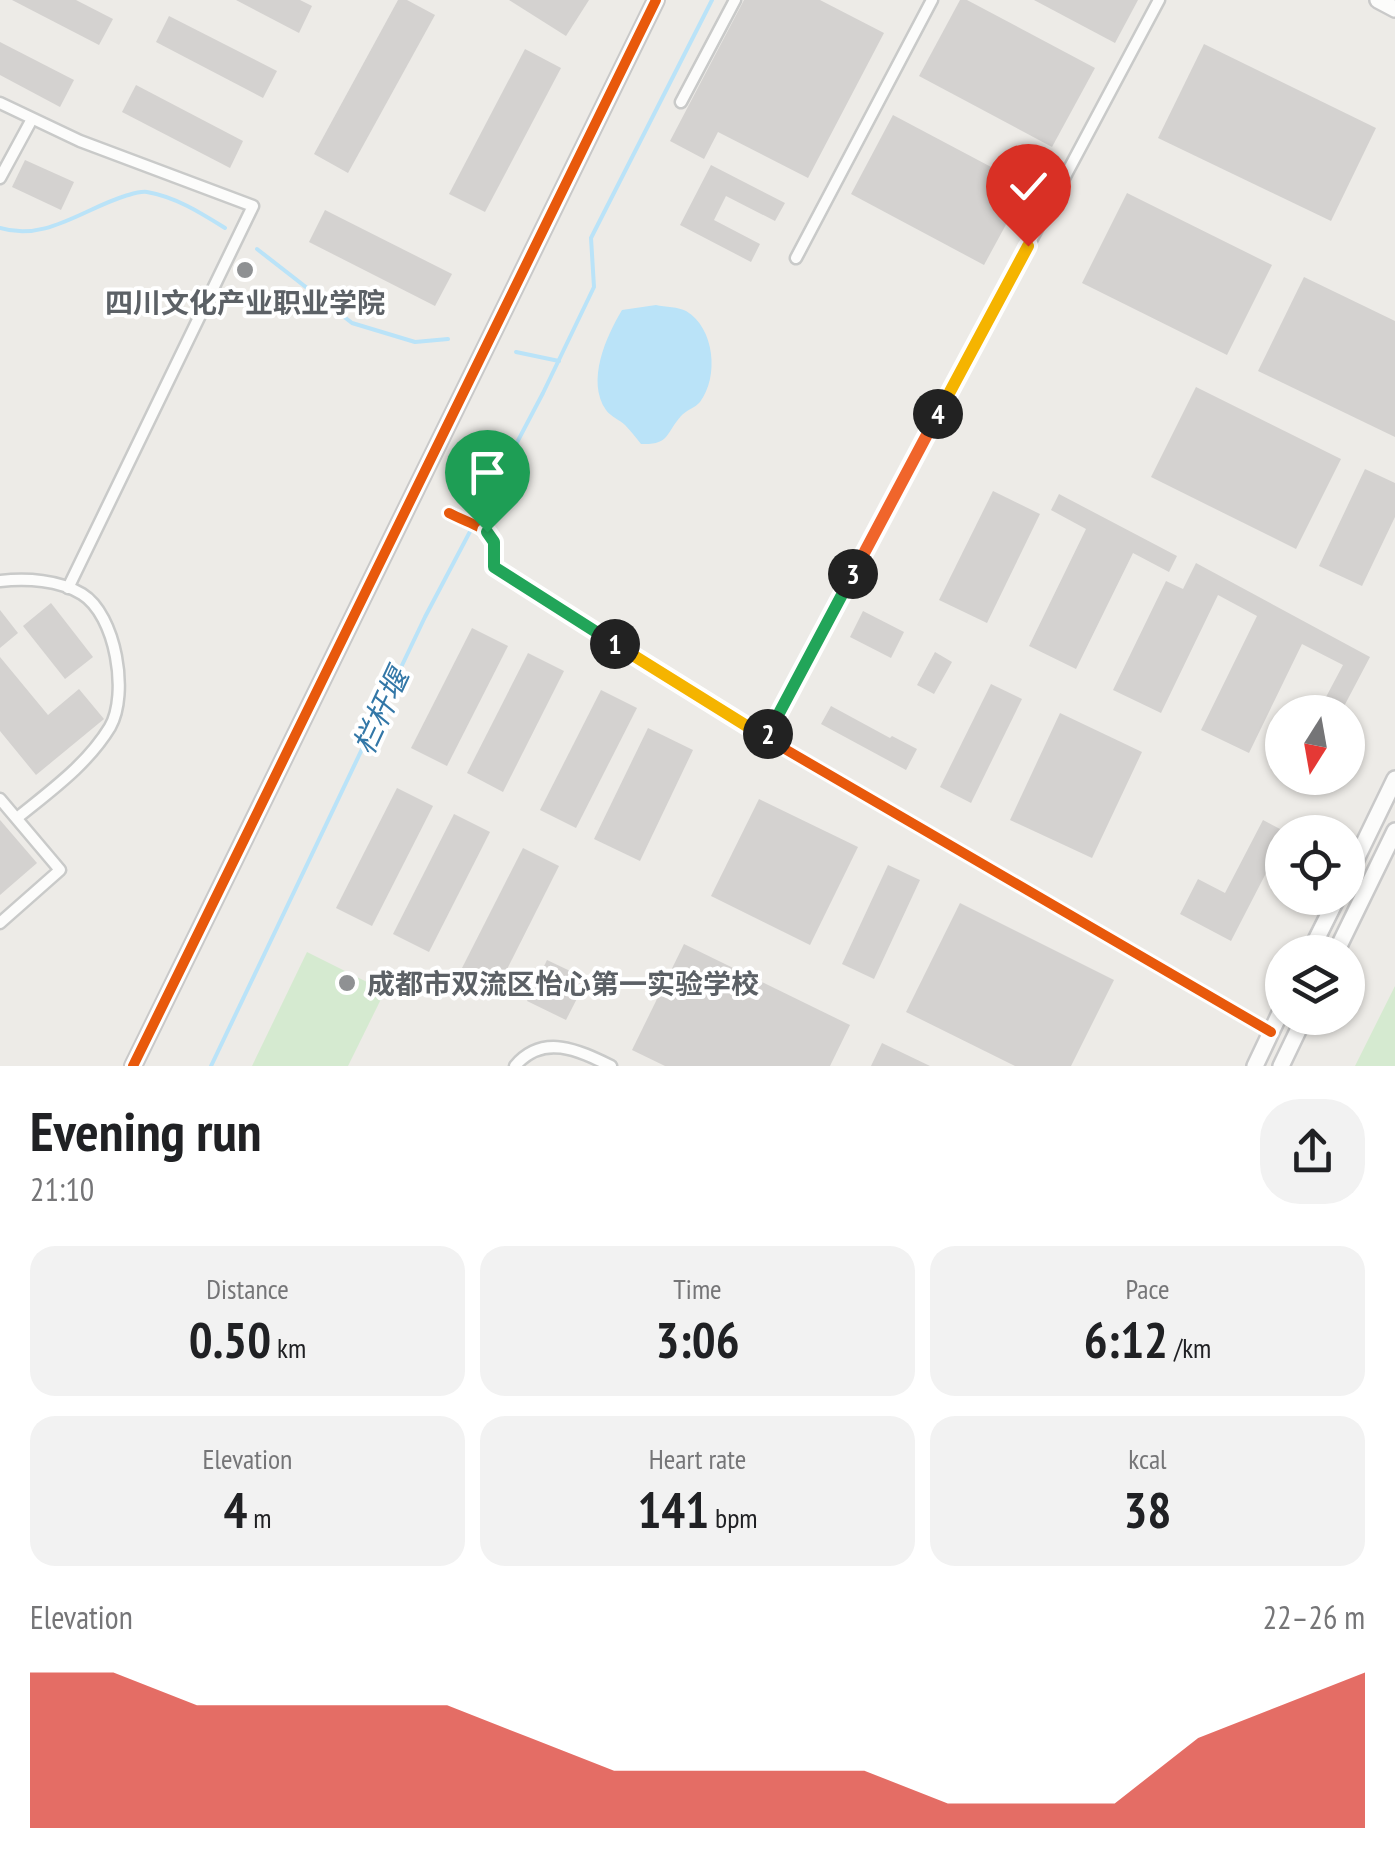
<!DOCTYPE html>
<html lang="en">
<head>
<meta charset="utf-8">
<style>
	body { margin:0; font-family:"PT Sans Narrow","Noto Sans SC",sans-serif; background:#f2f2f2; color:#202124; height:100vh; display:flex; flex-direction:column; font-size:38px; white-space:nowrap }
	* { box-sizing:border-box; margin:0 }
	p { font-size:32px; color:#757577 }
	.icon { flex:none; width:55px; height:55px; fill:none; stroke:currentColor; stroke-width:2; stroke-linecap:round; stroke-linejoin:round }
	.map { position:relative; height:1066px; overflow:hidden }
	.panel { display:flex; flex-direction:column; background:#fff; flex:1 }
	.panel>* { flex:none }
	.needle { width:65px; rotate:191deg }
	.buttons { position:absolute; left:1265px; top:695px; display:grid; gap:20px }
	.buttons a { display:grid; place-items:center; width:100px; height:100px; border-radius:50%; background:#fff; box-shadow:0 2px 8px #0004; font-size:50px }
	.pin { position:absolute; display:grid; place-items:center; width:85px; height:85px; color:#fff; margin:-102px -42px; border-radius:50% 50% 50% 0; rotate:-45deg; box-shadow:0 0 10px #0007 }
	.pin .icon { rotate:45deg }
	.km { position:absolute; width:50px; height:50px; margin:-25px; border-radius:50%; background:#222; color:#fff; font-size:28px; line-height:50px; text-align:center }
	.round { display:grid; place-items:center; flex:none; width:105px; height:105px; border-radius:40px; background:#f2f2f2 }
	.summary { display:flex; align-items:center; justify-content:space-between; height:170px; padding:0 30px }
	h1 { font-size:55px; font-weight:600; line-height:75px }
	.stats { display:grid; grid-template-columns:repeat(3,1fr); gap:15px; height:170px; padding:10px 30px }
	.stats div { display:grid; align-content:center; border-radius:25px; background:#f2f2f2; text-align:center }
	.stats b { font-size:50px; font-weight:600 }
	.stats small { font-size:28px; font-weight:400 }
	.stats p { font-size:28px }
	.chart { height:280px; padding:20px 30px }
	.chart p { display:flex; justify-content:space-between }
	.chart svg { width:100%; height:180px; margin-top:10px; fill:#d93025; opacity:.7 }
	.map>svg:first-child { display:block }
	.green { fill:#d5ead0 }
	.water { fill:#bae3f8 }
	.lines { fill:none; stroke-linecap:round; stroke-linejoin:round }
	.stream { stroke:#bae3f8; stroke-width:4 }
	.building { fill:#d4d2d0 }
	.street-casing { stroke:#c9cac9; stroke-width:15 }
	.secondary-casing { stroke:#c9c9c9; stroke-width:20 }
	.street { stroke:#fcfcfb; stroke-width:10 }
	.secondary { stroke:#fcfcfb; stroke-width:15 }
	.cycleway-casing { stroke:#fff; stroke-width:16 }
	.cycleway { stroke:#e8590c; stroke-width:10 }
	.split-1-casing { stroke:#fff; stroke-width:20 }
	.split-2-casing { stroke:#fff; stroke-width:20 }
	.split-3-casing { stroke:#fff; stroke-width:20 }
	.split-4-casing { stroke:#fff; stroke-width:20 }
	.split-5-casing { stroke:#fff; stroke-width:20 }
	.split-1 { stroke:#22a559; stroke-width:12 }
	.split-2 { stroke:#f5b400; stroke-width:12 }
	.split-3 { stroke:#22a559; stroke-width:12 }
	.split-4 { stroke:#f0652b; stroke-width:12 }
	.split-5 { stroke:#f5b400; stroke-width:12 }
	.poi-dot { fill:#8f9193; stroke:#fff; stroke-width:4 }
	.labels { text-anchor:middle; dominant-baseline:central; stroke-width:8; stroke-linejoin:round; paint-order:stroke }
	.poi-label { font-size:28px; font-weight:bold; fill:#5c6166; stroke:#fff }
	.water-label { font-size:30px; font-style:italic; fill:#3377a7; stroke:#fff }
</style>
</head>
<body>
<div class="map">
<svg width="1395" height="1066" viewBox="0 0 1395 1066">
	<rect width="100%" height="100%" fill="#edebe7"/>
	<g class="green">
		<polygon points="307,952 385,991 348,1066 252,1066"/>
		<polygon points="1395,986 1395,1066 1355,1066"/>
	</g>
	<path class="water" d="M656,305c9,2 23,2 30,6 29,17 33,66 14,91 -5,6 -14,8 -19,14 -16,18 -11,29 -40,28 -5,-6 -10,-13 -16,-19 -5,-5 -14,-8 -19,-15 -20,-29 0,-73 16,-100z"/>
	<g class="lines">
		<g class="stream">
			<path d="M0,228c45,14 83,-19 125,-32 7,-2 15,-5 22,-4 29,5 54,21 78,36"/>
			<polyline points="257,249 352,323 415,342 448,339"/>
			<polyline points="516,352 559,361"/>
			<polyline points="211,1066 425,617 543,393 594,287 591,238 712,0"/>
		</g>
	</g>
	<g class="building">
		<polygon points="12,0 76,0 113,19 99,45"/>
		<polygon points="236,0 300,0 312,6 299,33"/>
		<polygon points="398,0 407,0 435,15 348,173 314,154"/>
		<polygon points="509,0 589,0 566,36"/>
		<polygon points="744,0 820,0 884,33 808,178 718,132 704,159 670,141"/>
		<polygon points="960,0 967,0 1095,68 1052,147 919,76"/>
		<polygon points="1034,0 1138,0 1115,43"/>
		<polygon points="169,16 277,71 263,98 156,42"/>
		<polygon points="0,42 74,80 60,107 0,75"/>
		<polygon points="1204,44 1376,128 1331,221 1158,138"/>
		<polygon points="525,49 561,68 485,212 449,194"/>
		<polygon points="136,85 243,141 230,168 122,112"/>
		<polygon points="893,115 1027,186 984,265 851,194"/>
		<polygon points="25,160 74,182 61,210 12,187"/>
		<polygon points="711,165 785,203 775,221 726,196 714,220 760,244 751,262 680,225"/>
		<polygon points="1127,193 1272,265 1227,355 1082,283"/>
		<polygon points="325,210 452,274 435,306 309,242"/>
		<polygon points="1304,277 1395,321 1395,437 1258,371"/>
		<polygon points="1196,387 1341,459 1296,549 1151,477"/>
		<polygon points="1365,469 1395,483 1395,517 1362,586 1319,566"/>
		<polygon points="993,491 1040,514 987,623 939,600"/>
		<polygon points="1059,494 1177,556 1169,572 1133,553 1076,669 1029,646 1086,529 1051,510"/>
		<polygon points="1196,563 1370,657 1341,712 1318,712 1343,665 1302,644 1249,753 1201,730 1257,616 1218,595 1161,713 1113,690 1166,581 1183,589"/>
		<polygon points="51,603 93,657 65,679 23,626"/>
		<polygon points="0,610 18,633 0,648"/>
		<polygon points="863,611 904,632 891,658 850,637"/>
		<polygon points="472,628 508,646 447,766 411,748"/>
		<polygon points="935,652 952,662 934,694 917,685"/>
		<polygon points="528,653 564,671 503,792 467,773"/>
		<polygon points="0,657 48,715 79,689 104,719 36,775 0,731"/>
		<polygon points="991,684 1022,699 971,803 940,787"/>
		<polygon points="601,690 637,708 576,828 540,810"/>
		<polygon points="831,706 890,738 892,736 917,749 906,770 821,724"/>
		<polygon points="1060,713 1142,752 1092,858 1010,820"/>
		<polygon points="648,728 693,750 640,861 594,839"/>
		<polygon points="397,788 433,806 372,926 336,908"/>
		<polygon points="759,799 858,847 810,945 711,896"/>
		<polygon points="454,814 490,832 429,952 393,934"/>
		<polygon points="0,820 37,863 0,895"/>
		<polygon points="1263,820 1282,830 1282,842 1231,941 1180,914 1198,879 1225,893"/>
		<polygon points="523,848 559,866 498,987 462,968"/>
		<polygon points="888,865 920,880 874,979 842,964"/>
		<polygon points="960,903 1114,980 1071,1066 1015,1066 906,1012"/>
		<polygon points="684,944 850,1025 830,1066 665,1066 632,1050"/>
		<polygon points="547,960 587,979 566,1020 527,1001"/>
		<polygon points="882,1043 930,1066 871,1066"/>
	</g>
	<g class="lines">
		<g class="street-casing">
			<g id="street">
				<polyline points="681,102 735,0"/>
				<polyline points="0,103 80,141 253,206 68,588"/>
				<polyline points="0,178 32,119"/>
				<polyline points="796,258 932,0"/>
				<path d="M449,513c33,17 46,12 45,54l272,171 505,294"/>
				<path d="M0,581c27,-3 59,-1 82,13 34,21 47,100 28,133 -23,38 -60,64 -93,91"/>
				<polyline points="766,738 1159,0"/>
				<polyline points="0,799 60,870 0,923"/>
				<path d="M515,1066c28,-33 63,-16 96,0"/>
			</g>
		</g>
		<g class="secondary-casing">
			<g id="secondary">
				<polyline points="1378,0 1395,9"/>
				<polyline points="1348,876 1395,779"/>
				<polyline points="1310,952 1337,898"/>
				<polyline points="1336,952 1395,831"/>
				<polyline points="133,1066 656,0"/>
				<polyline points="1255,1066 1282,1009"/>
				<polyline points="1281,1066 1304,1018"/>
			</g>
		</g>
		<use href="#street" class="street"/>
		<use href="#secondary" class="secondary"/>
		<g class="cycleway-casing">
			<g id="cycleway">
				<path d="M449,513c33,17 46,12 45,54l272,171 505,294"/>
				<polyline points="133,1066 656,0"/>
			</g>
		</g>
		<use href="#cycleway" class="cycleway"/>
	</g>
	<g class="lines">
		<g class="split-1-casing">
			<polyline id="split-1" points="487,532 494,542 494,567 615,644"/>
		</g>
		<g class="split-2-casing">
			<polyline id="split-2" points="615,644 766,738 768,734"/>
		</g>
		<g class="split-3-casing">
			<polyline id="split-3" points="768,734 853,574"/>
		</g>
		<g class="split-4-casing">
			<polyline id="split-4" points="853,574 938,414"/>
		</g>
		<g class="split-5-casing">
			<polyline id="split-5" points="938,414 1028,246"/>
		</g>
		<use href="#split-1" class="split-1"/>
		<use href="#split-2" class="split-2"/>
		<use href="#split-3" class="split-3"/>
		<use href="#split-4" class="split-4"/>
		<use href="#split-5" class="split-5"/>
	</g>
	<g class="poi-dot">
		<circle cx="245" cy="270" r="10"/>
		<circle cx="347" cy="983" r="10"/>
	</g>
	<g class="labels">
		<g class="poi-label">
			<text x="245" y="302">四川文化产业职业学院</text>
			<text x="367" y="983" text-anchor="start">成都市双流区怡心第一实验学校</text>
		</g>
		<g class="water-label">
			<text transform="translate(380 711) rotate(-65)">栏杆堰</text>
		</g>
	</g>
</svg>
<div class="buttons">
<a><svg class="needle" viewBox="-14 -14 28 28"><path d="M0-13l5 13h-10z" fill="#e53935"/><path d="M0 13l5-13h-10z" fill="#757577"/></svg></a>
<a><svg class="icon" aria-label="locate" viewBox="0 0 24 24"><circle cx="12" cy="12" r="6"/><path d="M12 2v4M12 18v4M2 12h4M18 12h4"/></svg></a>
<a><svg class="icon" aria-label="layers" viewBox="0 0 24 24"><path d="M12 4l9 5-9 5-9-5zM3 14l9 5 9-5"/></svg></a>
</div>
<div class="pin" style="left:487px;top:532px;background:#1e9e55"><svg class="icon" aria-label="arrive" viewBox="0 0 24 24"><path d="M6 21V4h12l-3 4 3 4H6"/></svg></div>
<div class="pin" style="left:1028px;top:246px;background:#d93025"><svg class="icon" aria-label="check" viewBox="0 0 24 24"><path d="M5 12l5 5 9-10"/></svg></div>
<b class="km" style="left:615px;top:644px">1</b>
<b class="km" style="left:768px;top:734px">2</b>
<b class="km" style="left:853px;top:574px">3</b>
<b class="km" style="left:938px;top:414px">4</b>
</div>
<section class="panel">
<div class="summary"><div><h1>Evening run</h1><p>21:10</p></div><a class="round"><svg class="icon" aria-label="share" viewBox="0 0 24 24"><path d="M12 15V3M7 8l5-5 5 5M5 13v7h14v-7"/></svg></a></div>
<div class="stats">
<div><p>Distance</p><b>0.50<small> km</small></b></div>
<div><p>Time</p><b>3:06</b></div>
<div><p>Pace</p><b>6:12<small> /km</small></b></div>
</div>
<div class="stats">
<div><p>Elevation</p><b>4<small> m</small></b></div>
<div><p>Heart rate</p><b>141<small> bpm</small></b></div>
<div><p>kcal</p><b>38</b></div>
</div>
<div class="chart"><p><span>Elevation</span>22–26 m</p>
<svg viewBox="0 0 160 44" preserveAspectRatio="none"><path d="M0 44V6L10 6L20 14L30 14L40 14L50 14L60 22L70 30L80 30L90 30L100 30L110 38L120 38L130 38L140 22L150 14L160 6V44z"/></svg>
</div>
</section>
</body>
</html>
